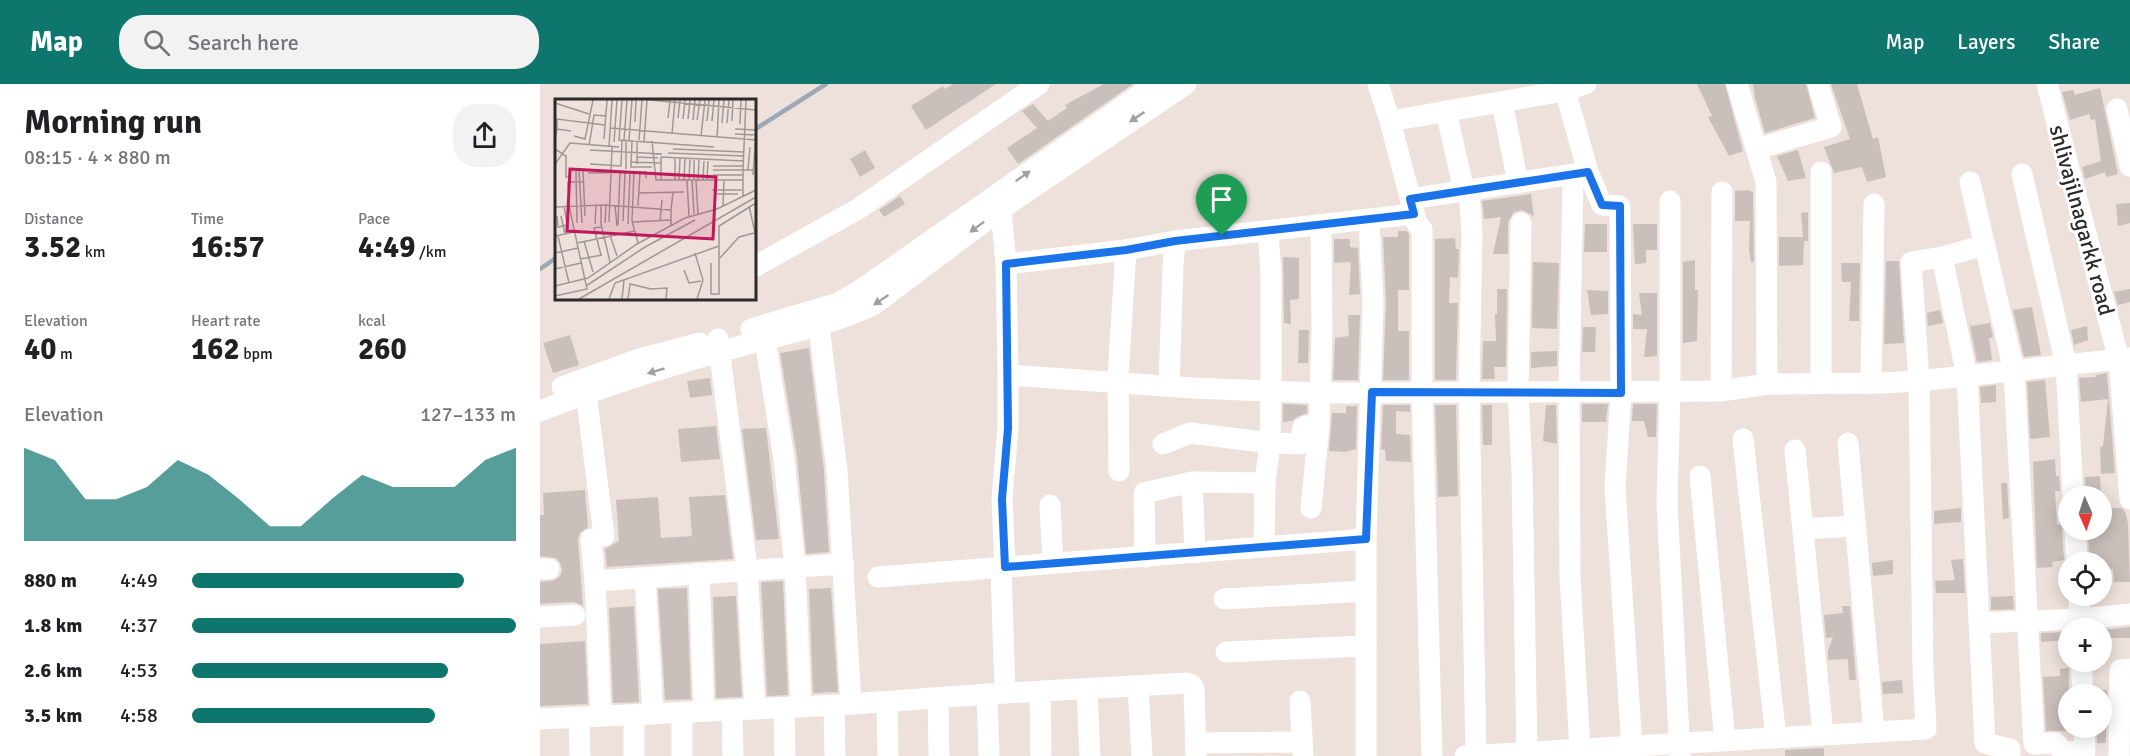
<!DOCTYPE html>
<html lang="en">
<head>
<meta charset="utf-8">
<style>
	body { margin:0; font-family:Signika,sans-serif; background:#f2f2f2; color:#202124; height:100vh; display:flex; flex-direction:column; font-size:22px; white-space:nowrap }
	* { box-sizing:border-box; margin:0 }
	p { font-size:20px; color:#757577 }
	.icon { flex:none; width:33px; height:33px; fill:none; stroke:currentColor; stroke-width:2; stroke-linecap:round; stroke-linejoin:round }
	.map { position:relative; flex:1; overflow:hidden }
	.details { display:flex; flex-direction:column; background:#fff; width:540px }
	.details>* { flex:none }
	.needle { width:39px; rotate:177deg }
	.buttons { position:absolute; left:1518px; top:402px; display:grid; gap:12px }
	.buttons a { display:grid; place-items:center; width:54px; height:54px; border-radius:50%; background:#fff; box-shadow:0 3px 15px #0003; font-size:30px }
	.pin { position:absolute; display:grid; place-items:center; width:51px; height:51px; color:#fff; margin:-62px -26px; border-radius:50% 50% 50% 0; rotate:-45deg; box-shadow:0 0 6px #0007 }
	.pin .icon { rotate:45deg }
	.round { display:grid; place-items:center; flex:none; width:63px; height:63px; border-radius:24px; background:#f2f2f2 }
	.headline { display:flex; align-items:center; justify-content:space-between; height:102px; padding:0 24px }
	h1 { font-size:33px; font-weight:700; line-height:45px }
	.metrics { display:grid; grid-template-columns:repeat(3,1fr); gap:9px; height:102px; padding:6px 24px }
	.metrics div { display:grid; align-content:center }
	.metrics b { font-size:30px; font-weight:700 }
	.metrics small { font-size:16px; font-weight:400 }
	.metrics p { font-size:16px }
	.chart { height:168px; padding:12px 24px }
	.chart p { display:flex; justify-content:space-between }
	.chart svg { width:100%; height:108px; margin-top:6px; fill:#0f766e; opacity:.7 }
	ul { padding:0 24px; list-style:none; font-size:20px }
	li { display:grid; grid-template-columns:96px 72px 1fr; align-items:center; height:45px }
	li i { height:15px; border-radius:8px; background:#0f766e }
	header { display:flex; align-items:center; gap:36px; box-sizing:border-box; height:84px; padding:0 30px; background:#0f766e; color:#fff }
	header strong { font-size:28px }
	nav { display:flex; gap:33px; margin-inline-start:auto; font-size:21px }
	.search { width:420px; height:54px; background:#f2f2f2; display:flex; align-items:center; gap:15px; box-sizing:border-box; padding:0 21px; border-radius:24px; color:#757577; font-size:22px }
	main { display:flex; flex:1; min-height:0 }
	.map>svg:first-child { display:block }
	.building { fill:#c9bfbb }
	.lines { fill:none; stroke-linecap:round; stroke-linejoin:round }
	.minor { stroke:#fff; stroke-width:21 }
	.rail { stroke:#9da8b7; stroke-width:4.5 }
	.oneway { fill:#a0a0a0 }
	.route-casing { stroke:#fff; stroke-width:12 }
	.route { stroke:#1a73e8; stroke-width:8 }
	.labels { text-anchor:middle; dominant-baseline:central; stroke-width:6; stroke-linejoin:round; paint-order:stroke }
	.street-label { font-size:22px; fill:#2b2b2b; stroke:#fff }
	.inset-road { fill:none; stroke:#a09895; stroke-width:1.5 }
	.view { fill:#c2185b; fill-opacity:0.15; stroke:#c2185b; stroke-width:3 }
	.inset-edge { fill:none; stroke:#2b2b2b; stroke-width:3 }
</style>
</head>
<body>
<header>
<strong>Map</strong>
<div class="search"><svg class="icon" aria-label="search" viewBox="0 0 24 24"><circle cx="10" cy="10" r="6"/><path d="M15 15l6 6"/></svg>Search here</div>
<nav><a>Map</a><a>Layers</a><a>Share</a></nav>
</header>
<main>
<section class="details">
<div class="headline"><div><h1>Morning run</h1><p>08:15 · 4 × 880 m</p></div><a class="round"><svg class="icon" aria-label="share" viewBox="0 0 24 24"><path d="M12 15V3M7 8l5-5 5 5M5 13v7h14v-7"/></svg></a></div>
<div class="metrics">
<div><p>Distance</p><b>3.52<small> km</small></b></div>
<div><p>Time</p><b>16:57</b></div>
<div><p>Pace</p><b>4:49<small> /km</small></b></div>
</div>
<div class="metrics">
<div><p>Elevation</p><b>40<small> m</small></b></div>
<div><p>Heart rate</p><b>162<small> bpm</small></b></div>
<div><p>kcal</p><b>260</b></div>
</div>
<div class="chart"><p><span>Elevation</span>127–133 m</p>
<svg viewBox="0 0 160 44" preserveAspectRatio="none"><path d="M0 44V6L10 11L20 27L30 27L40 22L50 11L60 17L70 27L80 38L90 38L100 27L110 17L120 22L130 22L140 22L150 11L160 6V44z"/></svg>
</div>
<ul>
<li><b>880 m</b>4:49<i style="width:84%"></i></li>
<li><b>1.8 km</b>4:37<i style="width:100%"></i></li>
<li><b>2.6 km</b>4:53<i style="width:79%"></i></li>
<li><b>3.5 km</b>4:58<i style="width:75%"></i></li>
</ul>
</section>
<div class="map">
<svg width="1590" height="672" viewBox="0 0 1590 672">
	<rect width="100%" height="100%" fill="#eee1db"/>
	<g class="building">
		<polygon points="413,0 456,0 386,46 371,22 403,2 405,5"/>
		<polygon points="564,0 593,0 478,80 467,64 497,44 482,27 493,20 508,37 527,24 525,21"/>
		<polygon points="1157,0 1185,0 1203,67 1189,72 1168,33 1172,32"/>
		<polygon points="1213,0 1266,0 1275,34 1225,49 1215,14"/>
		<polygon points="1291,0 1317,0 1333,55 1338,53 1346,93 1327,98 1322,83 1294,89 1284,63 1310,55"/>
		<polygon points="1560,4 1578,90 1566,93 1565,88 1545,95 1542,83 1561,77 1555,35 1551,36 1549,30 1530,36 1522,8 1533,6 1535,11"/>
		<polygon points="325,66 335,84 320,93 310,75"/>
		<polygon points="1258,66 1266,94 1248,97 1237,72"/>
		<polygon points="1208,106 1213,108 1214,178 1211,178 1209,166 1210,137 1195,137 1195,107"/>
		<polygon points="991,110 994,132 982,126 974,128 968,138 968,170 953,170 961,133 944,135 942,117"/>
		<polygon points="360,112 365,120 344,133 339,126"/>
		<polygon points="1590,119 1590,139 1578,142 1576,120"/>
		<polygon points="1268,128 1268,157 1264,157 1263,181 1239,182 1239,153 1263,153 1261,129"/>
		<polygon points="1045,140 1067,140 1067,168 1044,168"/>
		<polygon points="1093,140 1117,140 1117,166 1106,166 1106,179 1095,180"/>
		<polygon points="858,147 867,147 869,150 869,206 858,206 858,247 869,247 869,296 843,296 846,218 843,153 858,153"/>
		<polygon points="915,154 916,165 919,165 918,194 910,193 909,219 918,219 916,296 895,296 895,155"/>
		<polygon points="794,155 810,155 810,163 818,164 820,210 809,211 811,178 794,179"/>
		<polygon points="743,173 759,174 759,215 750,216 751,240 744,239"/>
		<polygon points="1155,176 1155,206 1158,206 1157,257 1143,259 1143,178"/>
		<polygon points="1346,177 1359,177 1364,259 1344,260"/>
		<polygon points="993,178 1019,179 1017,245 992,244"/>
		<polygon points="1301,179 1320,179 1319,237 1309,237 1311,198 1302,198"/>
		<polygon points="957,205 967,205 966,283 954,283 955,295 942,295 943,257 956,257 955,230 957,230"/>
		<polygon points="1590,205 1590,218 1578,221 1574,208"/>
		<polygon points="1047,206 1068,207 1068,230 1051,231"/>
		<polygon points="1099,209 1117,209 1117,272 1104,273 1107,245 1093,245 1093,230 1102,231"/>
		<polygon points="1492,223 1501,271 1484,273 1473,226"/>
		<polygon points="1400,226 1403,239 1388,242 1387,229"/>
		<polygon points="808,231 820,231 818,296 793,296 795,254 809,252"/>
		<polygon points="1429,237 1431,242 1450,239 1453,253 1449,254 1452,276 1437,278"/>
		<polygon points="1547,242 1548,256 1534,261 1531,246"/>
		<polygon points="1043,243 1056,243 1055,268 1042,268"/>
		<polygon points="759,246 769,246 768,279 758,279"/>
		<polygon points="30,251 39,281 13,289 3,259"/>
		<polygon points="269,264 284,387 289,468 266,470 257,373 240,269"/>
		<polygon points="1017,267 1017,282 991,284 991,268"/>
		<polygon points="1567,289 1575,389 1561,390 1560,363 1563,362 1568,315 1541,318 1539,294 1556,293 1556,291"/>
		<polygon points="170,294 172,311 150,314 147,297"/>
		<polygon points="1505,296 1510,353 1490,355 1487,298"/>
		<polygon points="1456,301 1456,318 1441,319 1440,303"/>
		<polygon points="743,320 767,321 767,329 757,333 752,337 743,338"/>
		<polygon points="1042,320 1068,320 1066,338 1042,338"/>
		<polygon points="1093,320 1117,320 1116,353 1108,353 1104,337 1092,337"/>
		<polygon points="843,321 870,321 870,328 856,327 856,350 870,351 871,378 846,377 845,365 841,366"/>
		<polygon points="895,321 916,321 918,412 898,413"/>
		<polygon points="942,321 952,321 952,361 943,361"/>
		<polygon points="1006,321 1016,321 1017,360 1003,357"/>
		<polygon points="806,322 817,322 816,365 805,368 789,367 792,329 806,329"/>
		<polygon points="176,342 180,375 141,378 138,345"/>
		<polygon points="226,344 239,455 216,456 202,345"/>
		<polygon points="1515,375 1516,392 1519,392 1520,407 1515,407 1517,441 1524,440 1522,447 1524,476 1512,478 1513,483 1497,484 1493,378"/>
		<polygon points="1560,392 1561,412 1546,412 1545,393"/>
		<polygon points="1461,399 1467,399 1469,434 1463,435"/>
		<polygon points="45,406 48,443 40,449 38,456 43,522 34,518 0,520 0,498 15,496 20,492 22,486 20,479 16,474 0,472 0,431 4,431 3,409"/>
		<polygon points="185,411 193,475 67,483 65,465 79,457 76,416 118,413 121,454 152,452 149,413"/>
		<polygon points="1421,424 1421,438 1394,440 1394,427"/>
		<polygon points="1581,424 1585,427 1588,440 1590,498 1574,498 1573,485 1562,486 1562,478 1558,478 1558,472 1549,473 1548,446 1562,446 1562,425"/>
		<polygon points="1423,475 1425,509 1396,509 1395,497 1415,496 1411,476"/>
		<polygon points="1353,476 1353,490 1333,492 1332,479"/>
		<polygon points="243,497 248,611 227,612 221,498"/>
		<polygon points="147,504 151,615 125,616 118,505"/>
		<polygon points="291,504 298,608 273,609 269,505"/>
		<polygon points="196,512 202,613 176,614 173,513"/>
		<polygon points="1473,512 1474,525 1451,526 1451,513"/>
		<polygon points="94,522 99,618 73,619 69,524"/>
		<polygon points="1302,522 1310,522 1316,596 1309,596 1308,575 1288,576 1288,567 1293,553 1286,554 1284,531 1303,529"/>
		<polygon points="1590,543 1590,554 1562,554 1562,546"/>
		<polygon points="1528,548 1528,556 1501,558 1501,549"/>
		<polygon points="45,557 48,620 0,622 0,560"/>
		<polygon points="1529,584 1528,647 1506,647 1503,593 1520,592 1520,585"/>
		<polygon points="1362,596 1363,609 1343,610 1342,598"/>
		<polygon points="1562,606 1567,606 1566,659 1557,659 1557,644 1562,644"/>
		<polygon points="1284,664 1284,672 1245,672 1245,666"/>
	</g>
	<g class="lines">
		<g class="minor">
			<polyline points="838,0 850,37 877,140 882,145 882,308 892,672"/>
			<polyline points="1197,0 1226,98 1227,300"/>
			<polyline points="1507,0 1579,276 1590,415"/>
			<polyline points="962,18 978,99"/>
			<polyline points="1577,25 1590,82"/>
			<polyline points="906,27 924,107"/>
			<polyline points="850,37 1018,8 1046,0"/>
			<polyline points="1216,65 1291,43 1278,0"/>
			<polyline points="1048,88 1062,121 1080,122 1081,309 1075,403 1092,663"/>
			<polyline points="1281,88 1281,299"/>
			<polyline points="1482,90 1526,281 1533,412"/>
			<polyline points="1033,91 1029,308 1030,493 1040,666"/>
			<polyline points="1430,98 1474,287 1494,660 1516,659 1523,668 1523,672"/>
			<polyline points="929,107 932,149 929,308 936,671"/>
			<polyline points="870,115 1048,88 1025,6"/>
			<polyline points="1130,117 1130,308 1127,419 1140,672"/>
			<polyline points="461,125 466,180 468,291 653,304 779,309 1181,307 1227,300 1341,299 1379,297 1590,274"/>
			<polyline points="981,139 978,307 982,388 987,669"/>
			<polyline points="1402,173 1427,292 1445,659 1470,665 1470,672"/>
			<polyline points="466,180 586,166 635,157 874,130"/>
			<polyline points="214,183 318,125 499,0"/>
			<polyline points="277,227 297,386 311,620"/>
			<polyline points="211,245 298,219 319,207 615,0"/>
			<polyline points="178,255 207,485 215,625"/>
			<polyline points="225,256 244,375 255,483 261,623"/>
			<polyline points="1331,299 1334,120"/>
			<polyline points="629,302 633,182 635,157"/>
			<polyline points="22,303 96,276 160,259"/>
			<polyline points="1181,307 1182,108"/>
			<polyline points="46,309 64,452"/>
			<path d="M0,327c59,-23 119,-42 179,-59 51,-15 105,-24 154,-47l128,-96 185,-125"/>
			<polyline points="1203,355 1236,654"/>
			<polyline points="1308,359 1334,648"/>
			<polyline points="623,360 650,349 730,359 760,360 763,344 767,342 779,343"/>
			<polyline points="1255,366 1283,651"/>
			<polyline points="579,387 578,292 586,166"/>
			<polyline points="1160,392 1185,657"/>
			<polyline points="510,421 513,479"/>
			<polyline points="771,424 779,343 782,248 781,141"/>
			<polyline points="1263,445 1315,442"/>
			<polyline points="1535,446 1537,478"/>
			<polyline points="51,455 55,497 61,632"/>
			<polyline points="724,463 725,399 730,359 731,307 731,189 728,147"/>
			<polyline points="655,469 652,398 725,399"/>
			<polyline points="605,473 604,409 652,398"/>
			<polyline points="465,483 462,415 468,344 468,291"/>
			<polyline points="461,484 465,609"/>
			<polyline points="0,485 9,485"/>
			<polyline points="159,489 164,627"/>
			<polyline points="338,493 826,455"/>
			<polyline points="105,494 113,630"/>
			<polyline points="55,497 304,480"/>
			<polyline points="1539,512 1540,544"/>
			<polyline points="684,515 826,507"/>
			<polyline points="0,533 35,531"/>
			<polyline points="1439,539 1540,535 1590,530"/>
			<polyline points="686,568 826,562"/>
			<polyline points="1541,578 1543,610"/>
			<polyline points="598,603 602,672"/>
			<polyline points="547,605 550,672"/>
			<polyline points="500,608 501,672"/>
			<polyline points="447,610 449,672"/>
			<polyline points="398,614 399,672"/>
			<polyline points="760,617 763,670"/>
			<polyline points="347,618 348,672"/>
			<polyline points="294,621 295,672"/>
			<polyline points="244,624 245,672"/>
			<polyline points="192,627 193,672"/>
			<polyline points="142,629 142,672"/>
			<polyline points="94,631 94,672"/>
			<polyline points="39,634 40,672"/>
			<polyline points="0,635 299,621 447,610 647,599 652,601 654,605 656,672"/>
			<polyline points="655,659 762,658"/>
			<polyline points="1523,668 1545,667 1544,644"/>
			<polyline points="826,672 826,455 833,219 829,135"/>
			<polyline points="925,672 1386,645 1383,583 1379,297 1371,178 1402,173 1445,161"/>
			<polyline points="1579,672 1580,586 1590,585"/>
		</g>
		<g class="rail">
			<polyline points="214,46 286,0"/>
			<polyline points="0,185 16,174"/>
		</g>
	</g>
	<defs><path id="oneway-solid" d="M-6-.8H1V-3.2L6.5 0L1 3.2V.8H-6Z" transform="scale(1.5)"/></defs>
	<g class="oneway">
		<use href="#oneway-solid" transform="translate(597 33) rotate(146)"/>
		<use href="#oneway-solid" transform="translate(483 92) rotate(-35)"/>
		<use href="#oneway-solid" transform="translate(437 143) rotate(143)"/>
		<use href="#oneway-solid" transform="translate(341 216) rotate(146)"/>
		<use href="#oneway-solid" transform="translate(116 287) rotate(163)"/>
	</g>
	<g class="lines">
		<g class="route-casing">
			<polygon id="route" points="1048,88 1062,121 1080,122 1081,309 832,308 826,455 465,483 462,415 468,344 466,180 586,166 635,157 874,130 870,115"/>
		</g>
		<use href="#route" class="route"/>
	</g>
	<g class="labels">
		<g class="street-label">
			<text transform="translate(1542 136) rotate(75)">shlivajilnagarkk road</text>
		</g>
	</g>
	<g transform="translate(15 15)">
		<rect width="201" height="201" fill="#eee1db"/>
		<path class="inset-road" d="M67,1l-3,40 95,7M95,1l106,10M191,1l-3,70h11M0,4l34,11M113,19l2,-18M123,19l2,-18M128,20l2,-19M133,20l2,-19M138,21l2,-20M142,21l3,-20M152,22l2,-21M157,22l2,-21M177,22l1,-21M80,23l1,-22M167,24l2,-23M172,24l2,-23M185,25l1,-24M55,29l146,12M2,30v-10l48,6M180,30l21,1M117,35l3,-34M180,35l21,1M19,37l11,3 8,-39M146,37l4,-36M162,39l2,-38M49,40l3,-39M69,41l3,-40M74,41l3,-40M77,41l-1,27h21M84,41l3,-40M0,42l2,-12 14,2M89,42l3,-41M97,42l4,39h87M59,43l3,-42M34,47l5,-31 12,1M54,48l3,-47M0,50l11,7v21h4M118,50l71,3M35,51l72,4M113,54l76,3M82,58l21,1M75,63l31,1M0,65l15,-21 49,4M35,65l31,2 1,-26M82,65v-23M158,67h30M71,70v-29M21,71l1,53M158,71h30v26M193,71l2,-23M24,72l3,52M28,72l2,45M79,73l-2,49 6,22M33,74l58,-1v6M158,76h30M198,76l3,-41M106,81v-23l83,4M120,81v-22M124,81l1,-22M129,81l1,-21M132,81l2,36M134,81l1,-21M137,81l2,34M139,81v-20M141,81l2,34M143,81l1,-20M148,81l1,-19M152,81l1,-19M157,91h30M84,94l45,-1M159,95h24M46,106v19l9,38M60,106l2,21M9,107l4,23M83,107l2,-34M168,107l1,-26M194,107l7,31M0,108l51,-2 65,5v15M116,111l2,-18M2,117l1,11 9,-2M6,117l4,18M68,122l2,-49M105,122l2,-21M54,123l3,-75M78,123l38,-2M50,124l1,-18M40,125l1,-19M73,125l2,-52M63,126l2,-53M55,136l7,21M0,137l19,-4M3,137l11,47M29,142l9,31M22,144l58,-12M0,154l23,-5M140,154l8,27 -6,19M46,156l-7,-27 7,-1M165,159l19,-21 15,-4M25,160l22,-4M156,164v31h8v-68l37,-23M0,170l26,-6M129,171l5,13 12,-2M0,187l33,-8 49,-34 48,-26 32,-9 39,-19M31,187l59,-39 50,-27M0,197l32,-7 -18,-83 -1,-24h15M24,200l177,-102M54,200l6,-16 104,-37M67,200l2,-19M73,200l2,-15 21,5 16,-1 -1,11"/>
		<path class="view" d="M15,70l146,8 -3,62 -146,-8z"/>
		<rect width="201" height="201" class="inset-edge"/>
	</g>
</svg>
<div class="buttons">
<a><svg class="needle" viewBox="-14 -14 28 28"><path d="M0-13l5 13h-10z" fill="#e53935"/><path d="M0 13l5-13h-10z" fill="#757577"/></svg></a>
<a><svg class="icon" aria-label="locate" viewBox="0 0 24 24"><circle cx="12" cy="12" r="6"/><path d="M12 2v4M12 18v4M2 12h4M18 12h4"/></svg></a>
<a>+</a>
<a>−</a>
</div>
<div class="pin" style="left:682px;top:152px;background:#1e9e55"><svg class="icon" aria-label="arrive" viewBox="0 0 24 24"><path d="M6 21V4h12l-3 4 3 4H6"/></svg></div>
</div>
</main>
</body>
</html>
